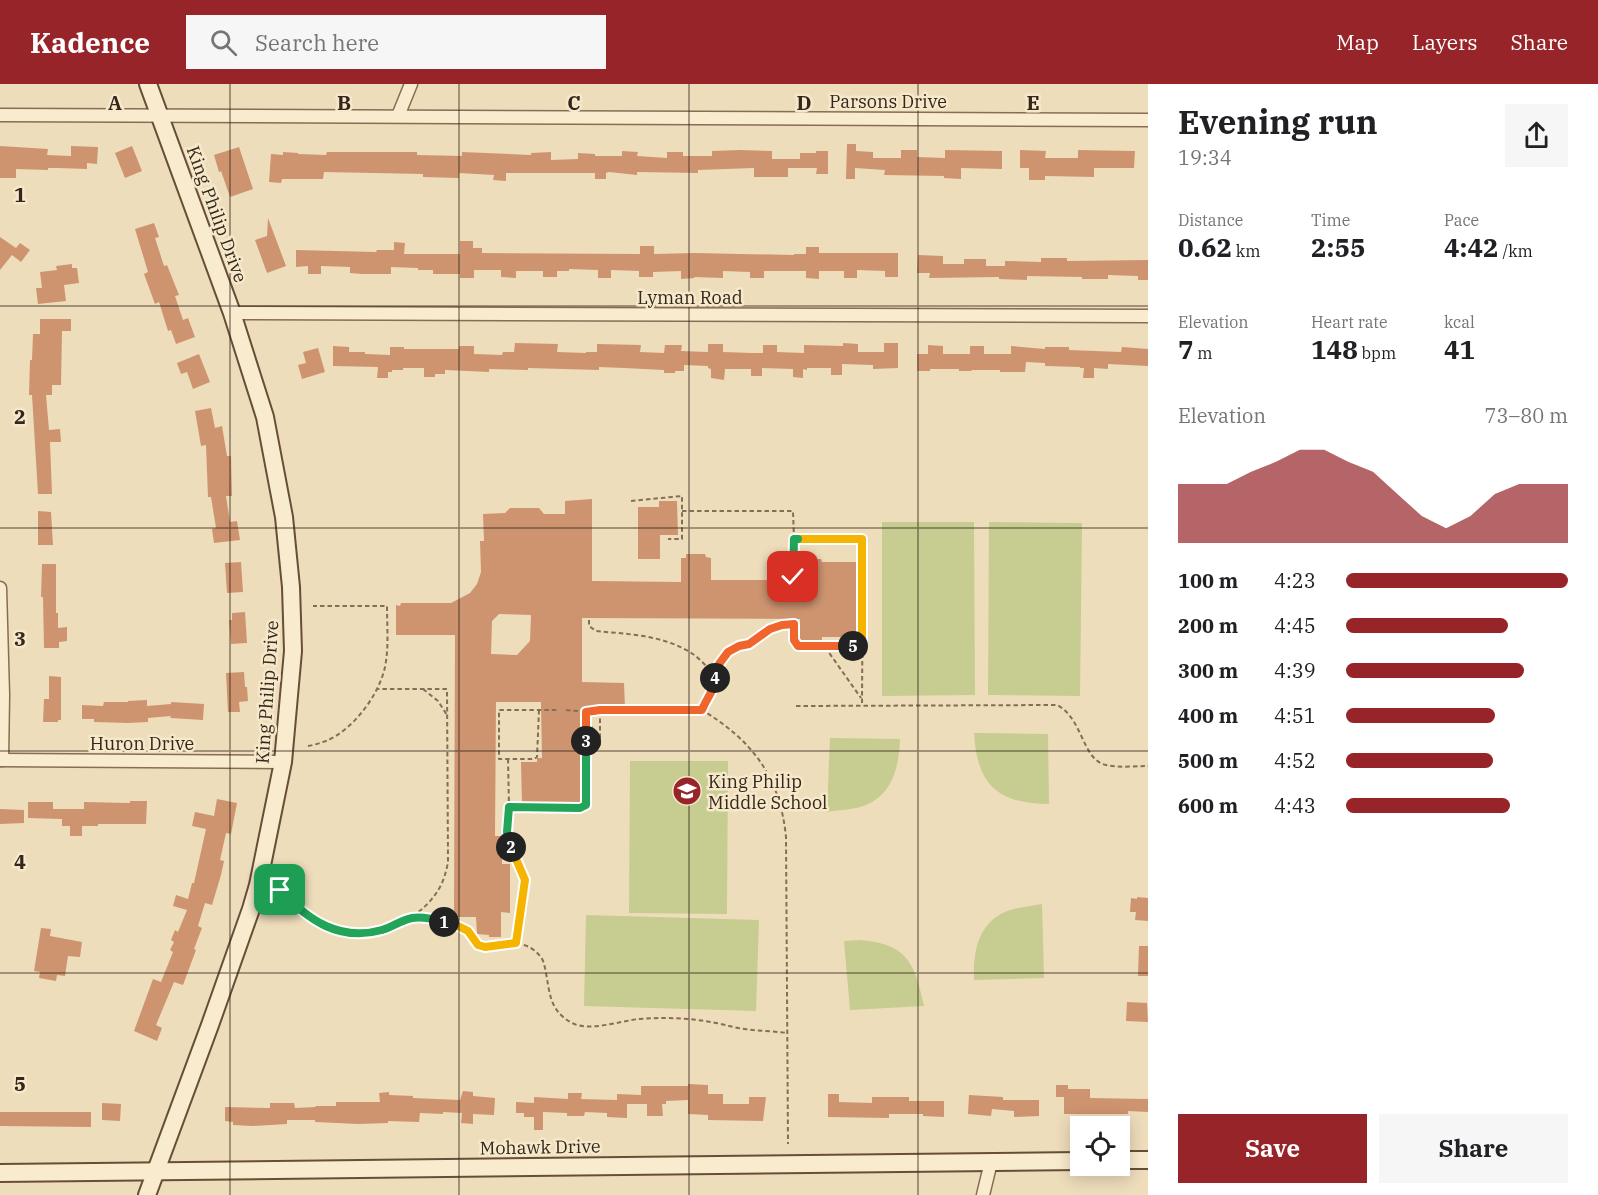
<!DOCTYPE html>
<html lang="en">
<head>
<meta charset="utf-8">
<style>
	body { margin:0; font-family:"IBM Plex Serif",serif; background:#f6f6f6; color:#202124; height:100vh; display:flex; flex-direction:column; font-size:22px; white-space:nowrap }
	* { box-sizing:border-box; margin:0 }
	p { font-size:20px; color:#757577 }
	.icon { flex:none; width:33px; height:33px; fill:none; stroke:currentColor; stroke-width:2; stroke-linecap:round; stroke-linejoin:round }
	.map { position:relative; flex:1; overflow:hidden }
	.details { display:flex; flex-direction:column; background:#fff; width:450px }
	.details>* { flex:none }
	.tools { position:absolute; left:1070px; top:1032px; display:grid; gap:12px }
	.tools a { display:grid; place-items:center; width:60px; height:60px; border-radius:0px; background:#fff; box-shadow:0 3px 15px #0003; font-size:30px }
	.pin { position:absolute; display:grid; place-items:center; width:51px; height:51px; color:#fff; margin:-26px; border-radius:12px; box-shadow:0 3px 9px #0006 }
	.km { position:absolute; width:30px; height:30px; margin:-15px; border-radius:50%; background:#222; color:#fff; font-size:16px; line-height:30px; text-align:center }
	.round { display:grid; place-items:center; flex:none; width:63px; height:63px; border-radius:0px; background:#f6f6f6 }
	.headline { display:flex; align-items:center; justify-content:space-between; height:102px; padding:0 30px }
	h1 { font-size:33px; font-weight:700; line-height:45px }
	.metrics { display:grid; grid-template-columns:repeat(3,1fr); gap:9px; height:102px; padding:6px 30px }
	.metrics div { display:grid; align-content:center }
	.metrics b { font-size:26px; font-weight:700 }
	.metrics small { font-size:16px; font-weight:400 }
	.metrics p { font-size:16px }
	.chart { height:168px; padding:12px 30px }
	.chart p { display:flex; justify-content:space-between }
	.chart svg { width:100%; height:108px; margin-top:6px; fill:#962428; opacity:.7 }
	.action { display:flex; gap:12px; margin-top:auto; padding:12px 30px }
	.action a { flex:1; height:69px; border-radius:0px; background:#962428; color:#fff; font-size:24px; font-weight:700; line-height:69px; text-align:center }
	.action a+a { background:#f6f6f6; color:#202124 }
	ul { padding:0 30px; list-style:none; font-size:20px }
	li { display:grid; grid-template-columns:96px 72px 1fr; align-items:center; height:45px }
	li i { height:15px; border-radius:8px; background:#962428 }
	header { display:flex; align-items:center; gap:36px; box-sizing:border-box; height:84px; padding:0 30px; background:#962428; color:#fff }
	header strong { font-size:28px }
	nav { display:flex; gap:33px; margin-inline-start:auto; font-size:21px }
	.search { width:420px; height:54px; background:#f6f6f6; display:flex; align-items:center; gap:15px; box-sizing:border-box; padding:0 21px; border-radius:0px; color:#757577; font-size:22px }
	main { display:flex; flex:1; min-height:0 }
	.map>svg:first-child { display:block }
	.green { fill:#c7cc90 }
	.building { fill:#ce9470; fill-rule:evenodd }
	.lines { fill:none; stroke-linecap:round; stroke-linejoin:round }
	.street-casing { stroke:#866d55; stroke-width:15 }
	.secondary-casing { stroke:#674e38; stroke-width:20 }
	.path { stroke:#866d55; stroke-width:2; stroke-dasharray:4.5 3; stroke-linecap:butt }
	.street { stroke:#f9ebce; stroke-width:12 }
	.secondary { stroke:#f9ebce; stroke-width:16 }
	.split-1-casing { stroke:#fff; stroke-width:12 }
	.split-2-casing { stroke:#fff; stroke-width:12 }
	.split-3-casing { stroke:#fff; stroke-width:12 }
	.split-4-casing { stroke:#fff; stroke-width:12 }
	.split-5-casing { stroke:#fff; stroke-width:12 }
	.split-6-casing { stroke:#fff; stroke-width:12 }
	.split-7-casing { stroke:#fff; stroke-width:12 }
	.split-1 { stroke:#22a559; stroke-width:8 }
	.split-2 { stroke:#f5b400; stroke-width:8 }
	.split-3 { stroke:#22a559; stroke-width:8 }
	.split-4 { stroke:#f0652b; stroke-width:8 }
	.split-5 { stroke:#f0652b; stroke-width:8 }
	.split-6 { stroke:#f5b400; stroke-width:8 }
	.split-7 { stroke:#22a559; stroke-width:8 }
	.grid { fill:none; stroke:#34261a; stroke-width:1.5; stroke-opacity:0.55 }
	.labels { text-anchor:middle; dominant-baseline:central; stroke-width:5; stroke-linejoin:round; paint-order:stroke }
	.street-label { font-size:18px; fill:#34261a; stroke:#f6e8cb }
	.poi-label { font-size:18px; fill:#34261a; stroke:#f6e8cb; text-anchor:start }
	.grid-label { font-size:20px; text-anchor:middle; font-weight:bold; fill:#34261a; stroke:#f6e8cb; stroke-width:5; stroke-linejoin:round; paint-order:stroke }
</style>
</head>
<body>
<header>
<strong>Kadence</strong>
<div class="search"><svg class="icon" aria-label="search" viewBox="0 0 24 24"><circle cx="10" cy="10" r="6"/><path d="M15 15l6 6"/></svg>Search here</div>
<nav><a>Map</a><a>Layers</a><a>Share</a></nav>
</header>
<main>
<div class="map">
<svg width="1148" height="1111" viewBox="0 0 1148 1111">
	<rect width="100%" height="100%" fill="#edb"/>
	<g class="green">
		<polygon points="882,438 974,438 975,611 882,612"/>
		<polygon points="989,438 1082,439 1080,612 988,611"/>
		<path d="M974,649l74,1 1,70c-29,0 -59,-6 -69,-38 -4,-10 -5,-22 -6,-33z"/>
		<path d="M830,654l70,1c-1,29 -8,59 -40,68 -10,3 -22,3 -33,5z"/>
		<polygon points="630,677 728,677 727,830 629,829"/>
		<path d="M1042,820l2,74 -70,2c-1,-29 4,-59 36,-70 10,-3 22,-4 32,-6z"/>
		<polygon points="586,831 759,836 756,927 584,922"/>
		<path d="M860,856c48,4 54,23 64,66l-74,4 -6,-69z"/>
	</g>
	<g class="building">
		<polygon points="847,60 856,60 856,67 873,68 873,74 901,74 901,66 917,66 917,73 945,74 945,66 1002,67 1002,85 961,84 961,95 944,94 944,92 884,91 885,86 855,84 855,95 846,95"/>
		<polygon points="0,62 48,65 47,71 71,72 71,62 98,63 97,80 87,79 87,85 57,84 48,84 48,86 16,85 16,94 0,94"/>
		<polygon points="132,62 142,87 125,94 115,69"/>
		<polygon points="239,63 253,105 230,113 221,87 219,88 214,71"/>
		<polygon points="740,66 772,67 772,75 800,75 800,69 816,69 816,67 828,67 828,90 816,90 817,84 788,84 788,93 754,93 754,84 698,86 698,89 637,88 637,91 609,88 606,89 606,95 595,95 595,89 506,89 506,97 493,96 494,91 459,89 459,94 423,93 423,90 324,88 323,95 282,95 281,99 269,98 271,70 283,71 283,68 298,69 298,70 326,71 327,68 417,68 417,71 462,72 462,68 531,71 531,69 551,68 551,76 578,75 578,69 595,70 595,72 622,72 622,67 638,68 637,72 667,74 667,68 683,68 683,72 712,72 712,67"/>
		<polygon points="1020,66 1046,67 1045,74 1078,74 1078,66 1135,67 1134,84 1094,84 1094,93 1045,92 1045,96 1029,96 1029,84 1020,84"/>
		<polygon points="268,134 286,182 267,189 255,156 267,152"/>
		<polygon points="154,139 159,153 155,154 164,182 167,181 179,211 175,212 183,236 188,234 195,253 176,260 171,246 168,247 159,218 155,220 144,190 148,188 135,145"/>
		<polygon points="0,153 16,164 20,159 30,166 21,178 12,171 0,186"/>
		<polygon points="460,157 473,157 473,164 482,164 482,169 640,170 640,162 654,162 654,170 694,169 794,171 794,170 806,170 806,163 819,163 819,169 898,169 898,193 885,193 885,187 857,186 857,194 844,194 844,187 819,187 819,195 806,194 806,187 764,187 764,194 750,194 750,188 723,187 723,194 694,193 695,194 681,195 681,187 653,188 653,193 639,193 639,187 611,186 611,194 598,194 598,186 569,185 569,187 557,187 557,193 543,193 543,187 516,187 516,194 501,193 501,186 474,186 474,194 460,194 460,190 433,190 433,186 418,186 418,184 391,183 391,190 362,190 350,189 350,183 321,182 321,190 308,190 308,182 296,183 296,166 376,168 377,166 394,166 394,158 405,159 404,170 460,170"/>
		<polygon points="918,171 943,172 943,180 964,180 964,175 986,175 986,182 1005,182 1005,177 1041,178 1041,174 1067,174 1067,177 1148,176 1148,196 1138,196 1138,192 1108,191 1108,195 1082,195 1082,193 1027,192 1027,196 999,195 999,193 929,194 930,189 917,189"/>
		<polygon points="72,180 72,184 77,184 79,199 64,201 66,217 38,220 36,204 42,204 40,188 57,186 56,182"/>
		<polygon points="40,235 71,235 71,247 62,247 61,301 52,301 52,311 46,311 49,346 60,345 61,358 50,358 52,410 38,410 32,311 29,311 30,276 32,276 33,250 40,250"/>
		<polygon points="515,259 558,260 557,268 586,269 586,268 597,268 597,260 641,261 640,268 664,269 665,261 682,261 681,267 708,268 708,260 723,260 723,268 752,269 763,269 763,261 777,261 777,268 804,269 804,261 843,262 843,259 858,260 858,268 884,268 884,259 898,259 898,284 873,285 873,281 842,280 842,291 831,291 831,284 807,284 807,286 803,285 803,294 793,293 793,285 762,284 762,292 751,292 751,285 725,285 724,296 711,294 711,285 708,284 708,282 684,281 684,287 675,287 675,289 664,289 664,286 624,284 599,283 599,286 528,284 528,286 489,285 489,288 445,286 445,290 435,290 435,293 424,293 424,284 403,284 403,286 392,286 392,288 388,288 388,294 377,294 378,283 333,282 333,262 349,263 349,268 365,268 365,270 390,271 390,263 404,263 404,265 459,265 459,262 474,262 474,270 502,271 503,268 514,268"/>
		<polygon points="928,261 943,262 943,270 970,270 970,262 984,262 984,270 1011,270 1011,262 1045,265 1045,263 1069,263 1069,266 1121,268 1122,263 1148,265 1148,282 1108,280 1108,285 1094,284 1094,294 1083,294 1084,284 1080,284 1080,283 1045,282 1045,279 1026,278 1025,288 1000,288 1000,286 972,286 971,287 959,287 959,285 930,285 930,287 917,287 917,270 928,270"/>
		<polygon points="318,264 325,288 302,295 298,281 306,279 303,268"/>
		<polygon points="199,270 210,298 193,305 187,288 181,290 177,279"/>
		<polygon points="211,324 215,344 222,342 227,372 231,372 232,412 226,412 230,438 237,437 240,456 214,459 212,445 216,444 211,413 208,413 206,361 201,362 195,327"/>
		<path d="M592,415v82l89,1v-24h5v-4h19l1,3 5,1v22h88l1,-21h21l1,3h38l-1,12 -2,1 2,62h-37v3h-22v-21l-218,-1v64l42,1 1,25 -34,1 -1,2h-8v93h-60l-1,-42h16v-4h5l-1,-56h-45l-1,134h7v28h8v49l-9,-1v25h-12v-2l-12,-1 -1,-17h-22l1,-282h-59v-30l4,1 1,-3h50l19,-10 7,-9 4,-12 -1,-31h4l-1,-27 22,-1 5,-5h29l5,6h21v-13zM499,530l32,1 -1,26 -13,14 -26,-1 1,-33z"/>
		<polygon points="659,417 677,417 678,451 660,451 660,475 638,475 638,423 659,423"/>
		<polygon points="38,427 51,428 53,461 38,461"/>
		<polygon points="241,478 243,508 227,509 225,479"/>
		<polygon points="42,480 56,480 56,529 58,529 58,544 67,543 67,557 59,558 59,564 44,564 43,513 41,513"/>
		<polygon points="245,528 247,559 231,560 229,536 232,536 232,529"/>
		<polygon points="244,588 245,603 247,603 248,617 239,618 240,628 228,628 226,589"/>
		<polygon points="49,592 61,593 61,636 58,636 58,638 43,638 44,615 49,615"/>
		<polygon points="147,616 147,622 171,620 171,618 204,620 203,636 170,634 171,632 148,634 148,638 128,639 94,638 94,635 82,635 82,621 103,622 104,618 128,618 128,617"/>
		<polygon points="217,715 237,719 231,750 226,749 220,776 224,777 221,791 212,821 205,819 198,842 202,844 194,865 196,866 183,901 174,898 156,941 162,944 157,957 134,947 153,895 161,898 173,868 170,866 174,858 171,856 175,846 178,848 187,826 173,822 176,811 188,815 192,799 194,799 206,745 192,742 195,728 214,732"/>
		<polygon points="130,717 147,717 146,740 98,740 98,742 82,742 82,752 70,752 70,742 62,742 62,735 28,734 28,718 53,718 53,725 84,725 84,718 130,719"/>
		<polygon points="0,725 24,726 24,739 0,740"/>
		<polygon points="1137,813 1148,814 1148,837 1135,836 1136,828 1130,828 1131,814 1137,815"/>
		<polygon points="41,844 51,845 50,852 82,858 80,873 68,872 65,892 57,891 56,897 39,894 40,888 34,887"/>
		<polygon points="1139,862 1148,862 1148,892 1138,892"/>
		<polygon points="1127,918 1147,919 1148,938 1126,937"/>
		<polygon points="688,1000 708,1001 708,1010 723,1010 723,1020 749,1020 749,1013 766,1013 763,1037 708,1036 708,1031 688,1030 688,1016 666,1017 666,1020 662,1020 663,1032 647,1032 647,1020 627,1020 627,1034 607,1033 607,1029 585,1028 584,1032 567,1032 567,1029 543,1028 543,1046 534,1046 534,1033 524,1033 524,1029 516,1029 516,1018 534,1019 534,1013 568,1015 568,1009 582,1009 581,1015 617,1016 617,1010 641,1011 641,1002 688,1002"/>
		<polygon points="1056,1001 1068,1001 1068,1005 1090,1005 1090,1014 1148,1015 1148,1028 1128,1027 1128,1030 1064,1030 1064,1013 1056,1013"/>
		<polygon points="463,1007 473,1008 473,1012 495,1014 494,1031 473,1030 473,1040 461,1039 462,1029 443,1028 443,1030 420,1029 419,1038 388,1037 388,1039 358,1040 315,1038 315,1036 287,1036 287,1040 252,1042 233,1041 233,1038 225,1037 225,1023 270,1024 270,1019 294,1019 295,1024 315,1023 316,1022 336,1022 336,1018 380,1018 379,1009 389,1008 389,1011 413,1012 413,1014 460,1016"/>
		<polygon points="828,1010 839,1010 839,1018 872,1019 872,1013 909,1013 909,1017 944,1017 944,1033 923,1032 923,1030 889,1030 889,1034 828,1033"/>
		<polygon points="969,1011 1003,1013 1003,1016 1039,1016 1039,1032 1014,1033 1014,1027 992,1025 991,1032 968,1030"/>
		<polygon points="102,1019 121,1020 120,1037 102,1036"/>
		<polygon points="0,1028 91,1028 91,1043 0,1042"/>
	</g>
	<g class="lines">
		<g class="street-casing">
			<g id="street">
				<polyline points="0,31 1148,36"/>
				<polyline points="398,32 411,0"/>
				<polyline points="232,229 1148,232"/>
				<polyline points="0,504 3,611 2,676"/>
				<polyline points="0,676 283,678"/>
				<polyline points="983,1111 991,1078"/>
			</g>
		</g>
		<g class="secondary-casing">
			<g id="secondary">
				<polyline points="1119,1076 1148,1076"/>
				<polyline points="0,1089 1080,1077"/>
				<polyline points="147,1111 210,941 251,825 258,801 283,678 293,567 291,503 284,433 265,333 232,229 148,0"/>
			</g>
		</g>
		<g class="path">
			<polyline points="631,417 682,412 682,455 668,455"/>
			<polyline points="682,427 793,427 794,455 863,455 862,621"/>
			<polyline points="793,493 794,455"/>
			<path d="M589,536v6l7,5c30,3 65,4 92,20 11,6 19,16 27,25"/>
			<polyline points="825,563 861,614"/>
			<polyline points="423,605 438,617 447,631"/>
			<path d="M796,622l261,-1c26,13 25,55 49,60 13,3 29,1 42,1"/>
			<polyline points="539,626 537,673 534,675 499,675 499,626 557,626"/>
			<path d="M566,626l22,2 12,-2h102c51,31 78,67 84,127l2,307"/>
			<path d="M702,626l4,-11 9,-12v-11l4,-12 9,-12 11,-6 10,-2 21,-15 11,-4 13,-1c0,9 -3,19 8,22h59"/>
			<polyline points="588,628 596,661 600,661 600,626"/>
			<path d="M308,662c6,-1 12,-3 18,-5 27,-11 53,-46 59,-74 4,-20 2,-41 2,-61h-74"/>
			<polyline points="508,675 509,723 507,748 510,760 525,796 516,859"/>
			<polyline points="509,723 580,724 586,721 586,628"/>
			<path d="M280,806c16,17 32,34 55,40 36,11 82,-7 102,-38 6,-9 9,-19 11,-30l-1,-173h-70"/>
			<path d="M413,834c17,1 38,2 52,12 8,5 10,16 20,17 22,2 37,-12 55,9 3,3 4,8 5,12 5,23 3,42 27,55 17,9 48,-2 67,-4 27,-2 55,-1 82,5 6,1 11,3 17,4 16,3 34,3 50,5"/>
		</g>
		<use href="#street" class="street"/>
		<use href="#secondary" class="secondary"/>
	</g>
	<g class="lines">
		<g class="split-1-casing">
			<path id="split-1" d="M280,806c28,30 59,52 102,40 10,-3 20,-10 30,-12 10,-2 22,1 32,4"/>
		</g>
		<g class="split-2-casing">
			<polyline id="split-2" points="444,838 458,842 468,847 478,861 485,863 516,859 525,796 511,763"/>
		</g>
		<g class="split-3-casing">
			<polyline id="split-3" points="511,763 507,748 509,723 580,724 586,721 586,657"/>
		</g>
		<g class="split-4-casing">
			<path id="split-4" d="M586,657v-29l14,-2h102c4,-11 13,-20 13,-32"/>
		</g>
		<g class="split-5-casing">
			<polyline id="split-5" points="715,594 719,580 728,568 739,562 749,560 770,545 782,541 794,540 794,556 798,562 853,562"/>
		</g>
		<g class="split-6-casing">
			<polyline id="split-6" points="798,455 862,455 862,562 853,562"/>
		</g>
		<g class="split-7-casing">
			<polyline id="split-7" points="793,493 794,455 798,455"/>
		</g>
		<use href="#split-1" class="split-1"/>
		<use href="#split-2" class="split-2"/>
		<use href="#split-3" class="split-3"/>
		<use href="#split-4" class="split-4"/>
		<use href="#split-5" class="split-5"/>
		<use href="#split-6" class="split-6"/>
		<use href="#split-7" class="split-7"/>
	</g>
	<path class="grid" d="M230,0v1111M459,0v1111M689,0v1111M918,0v1111M0,222h1148M0,444h1148M0,667h1148M0,889h1148"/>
	<defs>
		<g id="school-disc" transform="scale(1.5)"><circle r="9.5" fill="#962428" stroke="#f6e8cb"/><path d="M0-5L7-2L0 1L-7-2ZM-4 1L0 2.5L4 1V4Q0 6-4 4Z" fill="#fff"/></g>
	</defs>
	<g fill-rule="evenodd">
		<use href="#school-disc" x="687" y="707"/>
	</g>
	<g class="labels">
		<g class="street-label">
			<text x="888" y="17">Parsons Drive</text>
			<text transform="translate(217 130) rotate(70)">King Philip Drive</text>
			<text x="690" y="213">Lyman Road</text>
			<text transform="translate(267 608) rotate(-86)">King Philip Drive</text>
			<text x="142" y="659">Huron Drive</text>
			<text transform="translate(540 1063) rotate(-1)">Mohawk Drive</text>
		</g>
		<g class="poi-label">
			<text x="708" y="697">King Philip<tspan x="708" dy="21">Middle School</tspan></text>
		</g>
	</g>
	<g class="grid-label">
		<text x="115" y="26">A</text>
		<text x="344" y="26">B</text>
		<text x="574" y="26">C</text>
		<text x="804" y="26">D</text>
		<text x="1033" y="26">E</text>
		<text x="20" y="118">1</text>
		<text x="20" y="340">2</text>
		<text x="20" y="562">3</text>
		<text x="20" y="785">4</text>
		<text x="20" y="1007">5</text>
	</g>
</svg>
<div class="tools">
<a><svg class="icon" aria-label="locate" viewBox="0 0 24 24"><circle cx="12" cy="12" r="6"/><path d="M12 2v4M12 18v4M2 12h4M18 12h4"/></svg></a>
</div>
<div class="pin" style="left:280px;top:806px;background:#1e9e55"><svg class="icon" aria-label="arrive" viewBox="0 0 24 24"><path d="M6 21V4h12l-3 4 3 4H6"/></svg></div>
<div class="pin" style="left:793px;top:493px;background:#d93025"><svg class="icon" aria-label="check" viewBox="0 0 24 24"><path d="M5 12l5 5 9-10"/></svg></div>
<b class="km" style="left:444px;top:838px">1</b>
<b class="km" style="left:511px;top:763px">2</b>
<b class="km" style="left:586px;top:657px">3</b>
<b class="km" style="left:715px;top:594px">4</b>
<b class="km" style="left:853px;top:562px">5</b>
</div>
<section class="details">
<div class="headline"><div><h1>Evening run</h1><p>19:34</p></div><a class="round"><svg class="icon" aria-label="share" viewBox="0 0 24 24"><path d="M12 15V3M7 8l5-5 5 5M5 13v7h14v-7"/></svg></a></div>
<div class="metrics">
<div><p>Distance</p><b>0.62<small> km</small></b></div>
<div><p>Time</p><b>2:55</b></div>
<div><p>Pace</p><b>4:42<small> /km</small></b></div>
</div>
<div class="metrics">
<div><p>Elevation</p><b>7<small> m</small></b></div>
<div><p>Heart rate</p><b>148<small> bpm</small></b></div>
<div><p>kcal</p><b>41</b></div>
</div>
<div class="chart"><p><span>Elevation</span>73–80 m</p>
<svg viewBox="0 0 160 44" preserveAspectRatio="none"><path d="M0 44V20L10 20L20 20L30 15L40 11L50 6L60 6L70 11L80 15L90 24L100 33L110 38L120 33L130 24L140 20L150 20L160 20V44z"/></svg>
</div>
<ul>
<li><b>100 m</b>4:23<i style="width:100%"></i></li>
<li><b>200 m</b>4:45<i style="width:73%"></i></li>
<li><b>300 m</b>4:39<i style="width:80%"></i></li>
<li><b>400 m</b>4:51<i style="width:67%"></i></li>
<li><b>500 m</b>4:52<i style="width:66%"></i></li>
<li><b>600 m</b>4:43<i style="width:74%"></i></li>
</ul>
<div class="action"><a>Save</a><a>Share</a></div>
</section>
</main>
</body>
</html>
